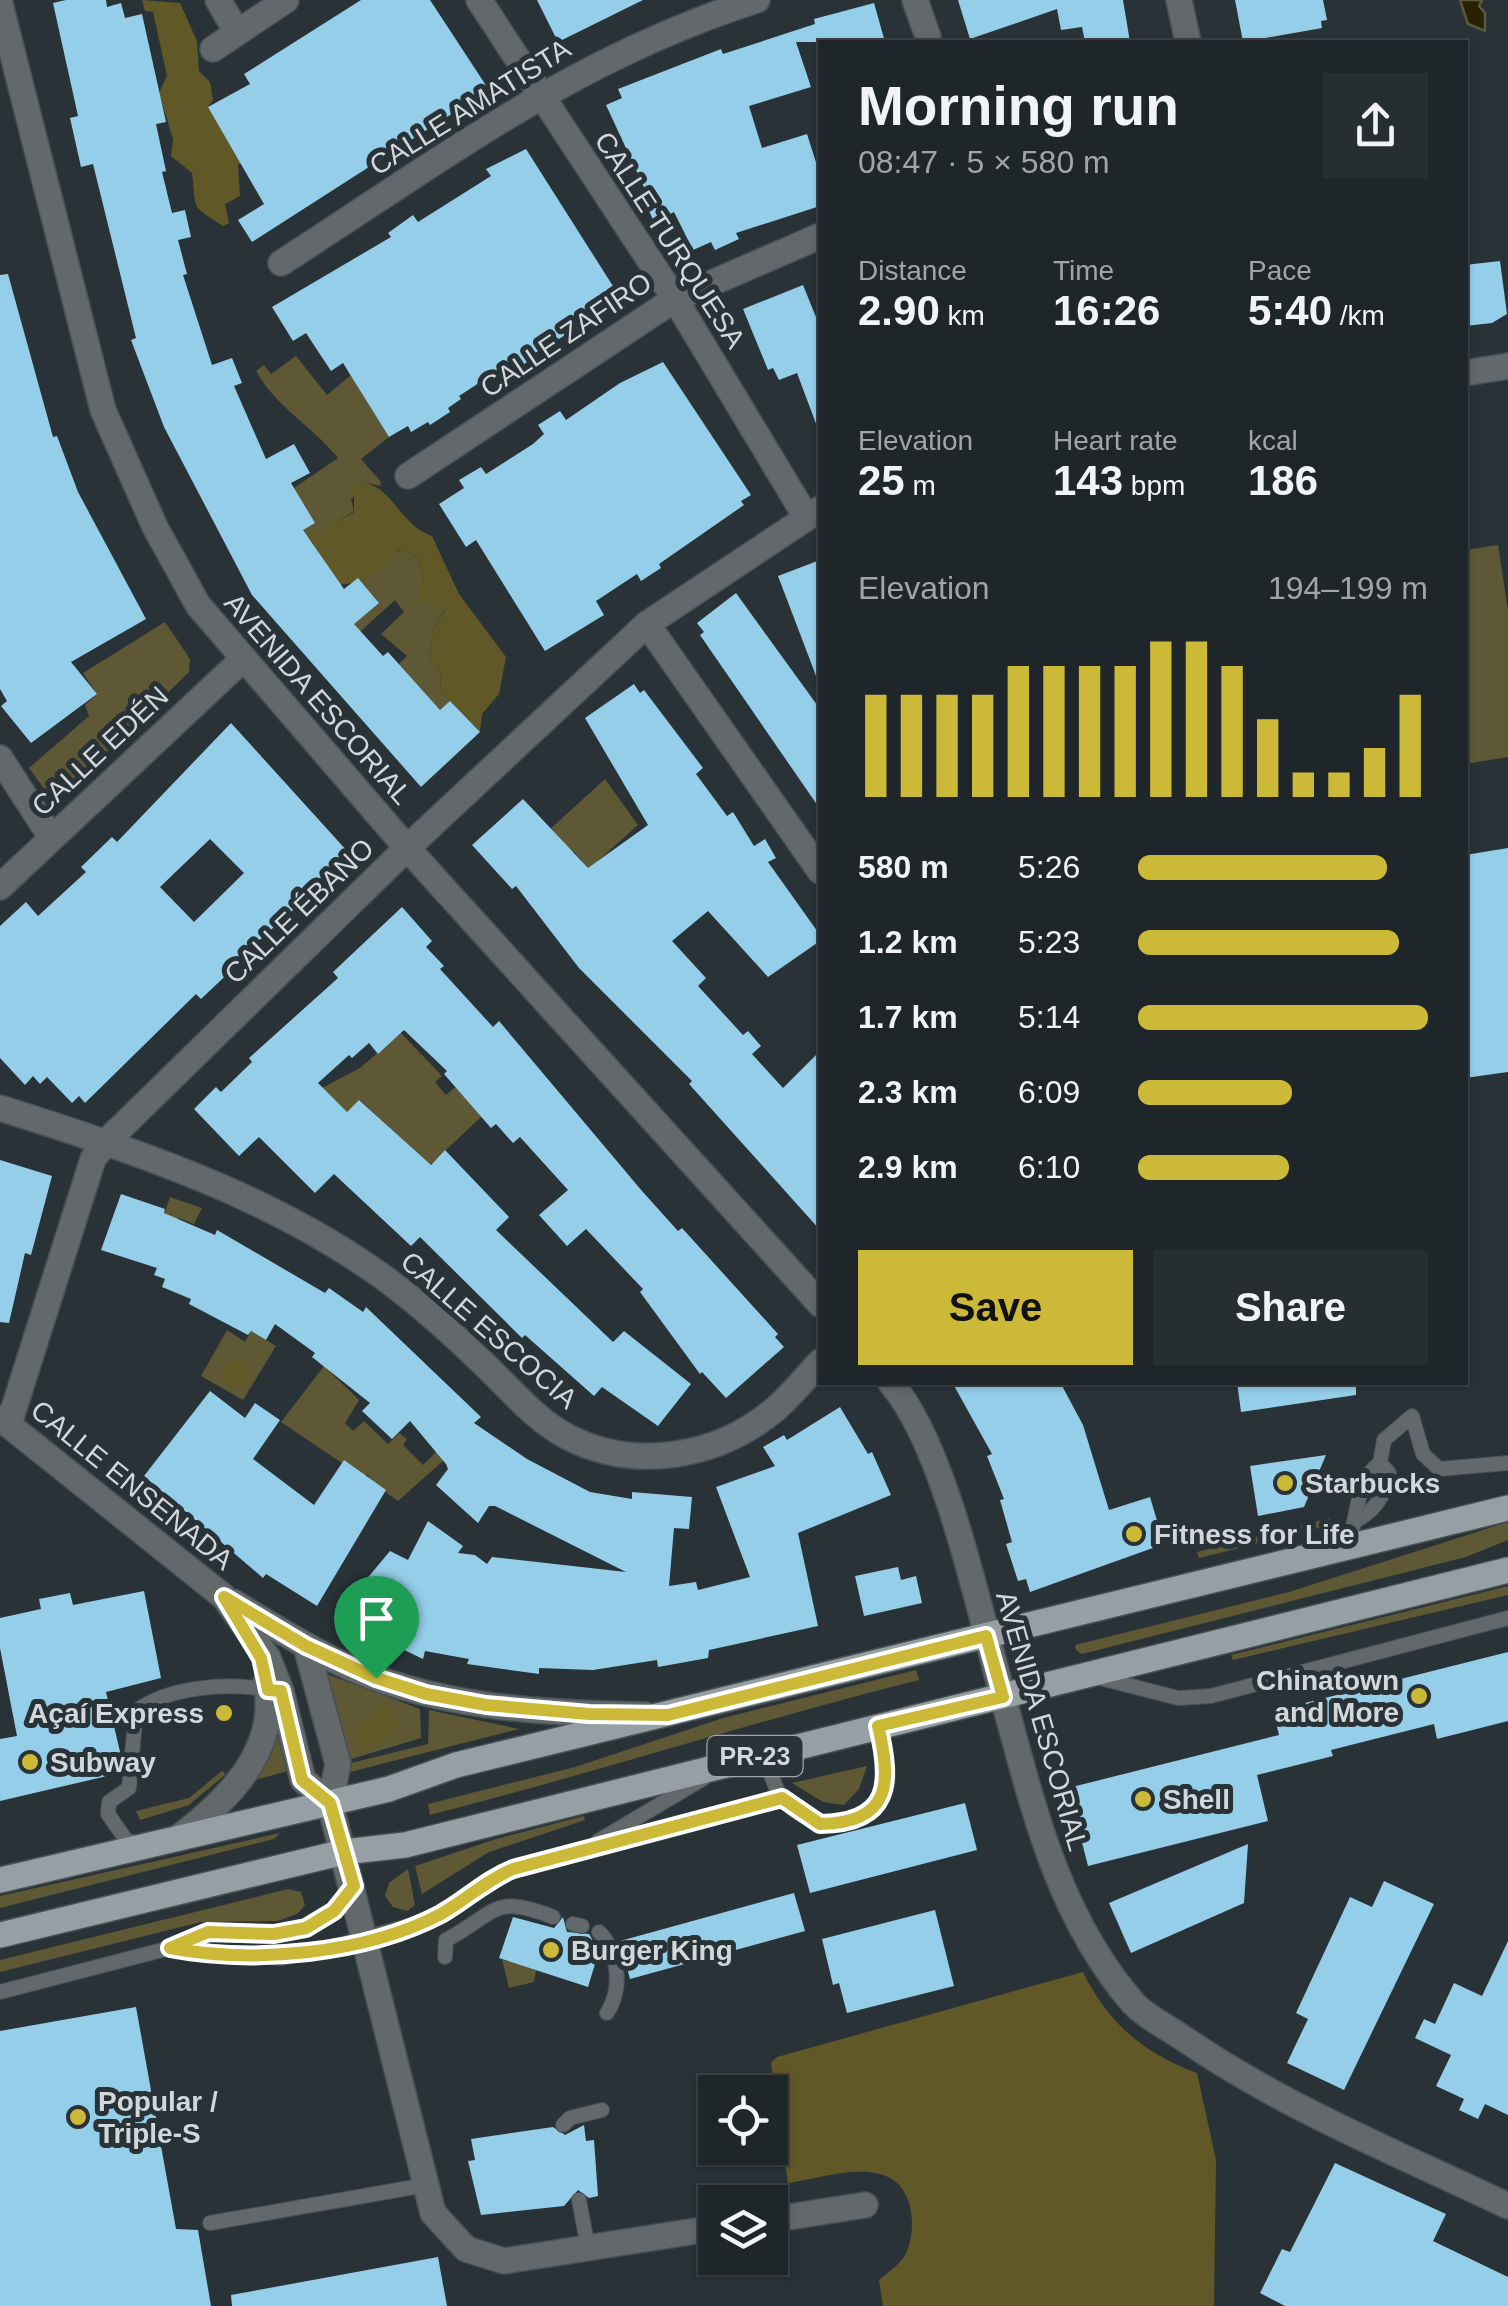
<!DOCTYPE html>
<html lang="en">
<head>
<meta charset="utf-8">
<style>
	body { margin:0; font-family:Helvetica,sans-serif; background:#262e31; color:#f1f3f6; height:100vh; display:flex; flex-direction:column; font-size:38px; white-space:nowrap }
	* { box-sizing:border-box; margin:0 }
	p { font-size:32px; color:#a1a5a8 }
	.icon { flex:none; width:55px; height:55px; fill:none; stroke:currentColor; stroke-width:2; stroke-linecap:round; stroke-linejoin:round }
	.map { position:relative; flex:1; overflow:hidden }
	.details { position:absolute; left:818px; top:40px; width:650px; height:1345px; display:flex; flex-direction:column; background:#1e2629; border-radius:0px; box-shadow:0 2px 8px #0004,0 0 0 2px #3c4346 }
	.details>* { flex:none }
	.controls { position:absolute; left:698px; top:2075px; display:grid; gap:20px }
	.controls a { display:grid; place-items:center; width:90px; height:90px; border-radius:0px; background:#1e2629; box-shadow:0 2px 8px #0004,0 0 0 2px #3c4346; font-size:50px }
	.pin { position:absolute; display:grid; place-items:center; width:85px; height:85px; color:#fff; margin:-102px -42px; border-radius:50% 50% 50% 0; rotate:-45deg; box-shadow:0 0 10px #0007 }
	.pin .icon { rotate:45deg }
	.round { display:grid; place-items:center; flex:none; width:105px; height:105px; border-radius:0px; background:#262e31 }
	.head { display:flex; align-items:center; justify-content:space-between; height:170px; padding:0 40px }
	h1 { font-size:55px; font-weight:700; line-height:75px }
	.stats { display:grid; grid-template-columns:repeat(3,1fr); gap:15px; height:170px; padding:10px 40px }
	.stats div { display:grid; align-content:center }
	.stats b { font-size:42px; font-weight:700 }
	.stats small { font-size:28px; font-weight:400 }
	.stats p { font-size:28px }
	.chart { height:280px; padding:20px 40px }
	.chart p { display:flex; justify-content:space-between }
	.chart svg { width:100%; height:180px; margin-top:10px; stroke:#cdb938; stroke-width:6 }
	.primary-button { display:flex; gap:20px; margin-top:auto; padding:20px 40px }
	.primary-button a { flex:1; height:115px; border-radius:0px; background:#cdb938; color:#111; font-size:40px; font-weight:700; line-height:115px; text-align:center }
	.primary-button a+a { background:#262e31; color:#f1f3f6 }
	ul { padding:0 40px; list-style:none; font-size:32px }
	li { display:grid; grid-template-columns:160px 120px 1fr; align-items:center; height:75px }
	li i { height:25px; border-radius:12px; background:#cdb938 }
	.map>svg:first-child { display:block }
	.green { fill:#5e5835 }
	.forest { fill:#605826 }
	.water { fill:#282100; stroke:#5b5841; stroke-width:2.5 }
	.building { fill:#95cee9; fill-rule:evenodd }
	.lines { fill:none; stroke-linecap:round; stroke-linejoin:round }
	.service-casing { stroke:#465054; stroke-width:16 }
	.minor-casing { stroke:#465054; stroke-width:28 }
	.tertiary-casing { stroke:#465054; stroke-width:28 }
	.primary-casing { stroke:#465054; stroke-width:28 }
	.service { stroke:#63686b; stroke-width:14 }
	.minor { stroke:#63686b; stroke-width:25 }
	.tertiary { stroke:#63686b; stroke-width:25 }
	.primary { stroke:#959fa4; stroke-width:25 }
	.route-casing { stroke:#fff; stroke-width:20 }
	.route { stroke:#cdb938; stroke-width:12 }
	.poi-dot { fill:#cdb938; stroke:#283237; stroke-width:4 }
	.labels { text-anchor:middle; dominant-baseline:central; stroke-width:10; stroke-linejoin:round; paint-order:stroke }
	.shield { fill:#283237; stroke:#9ea6a9; stroke-width:2.5 }
	.shield-label { font-size:25px; font-weight:bold; fill:#d1d7da }
	.street-label { font-size:28px; fill:#d1d7da; stroke:#283237 }
	.poi-label { font-size:28px; font-weight:bold; fill:#d1d7da; stroke:#283237; text-anchor:start }
</style>
</head>
<body>
<div class="map">
<svg width="1508" height="2306" viewBox="0 0 1508 2306">
	<rect width="100%" height="100%" fill="#283237"/>
	<g class="green">
		<path d="M296,356l31,39 24,-20 38,62 -28,22 20,23 -1,4 -16,-4 -13,18 3,11 -105,68 45,-91 44,-30c-27,-33 -62,-51 -82,-87l8,-6 7,9z"/>
		<polygon points="1498,545 1508,611 1508,757 1465,764 1465,550"/>
		<path d="M404,549l15,11 5,20 -5,6 26,23 -12,20 -4,28 11,15 1,20 9,9 -52,49 -7,-78 16,-16 -26,-22 23,-22 -9,-12 -44,40 -6,-11 34,-26 -19,-23c17,-7 28,-28 44,-31z"/>
		<polygon points="165,622 190,659 189,672 67,791 59,795 45,790 29,768 89,716 85,705 97,694 83,673"/>
		<polygon points="605,779 638,825 540,913 582,861 574,852 503,872"/>
		<polygon points="401,1033 442,1076 435,1082 446,1095 460,1083 481,1117 430,1165 360,1100 347,1112 322,1088 360,1068"/>
		<polygon points="170,1197 202,1208 194,1224 178,1218 173,1231 161,1224"/>
		<polygon points="227,1330 245,1342 251,1331 276,1346 243,1400 201,1376"/>
		<polygon points="324,1366 359,1400 345,1423 353,1431 364,1421 388,1444 399,1433 407,1439 403,1445 423,1465 436,1452 472,1435 398,1501 370,1481 368,1474 364,1478 281,1422"/>
		<polygon points="1330,1518 1331,1525 1199,1558 1197,1552"/>
		<polygon points="1508,1522 1508,1540 1466,1557 1082,1654 1076,1650 1075,1645 1289,1592"/>
		<polygon points="1508,1586 1508,1595 1233,1660 1231,1655"/>
		<path d="M916,1670l3,10c-164,41 -325,93 -489,135l-2,-11 147,-37 148,-49z"/>
		<polygon points="324,1673 420,1709 421,1738 348,1760"/>
		<polygon points="429,1710 519,1729 350,1772 347,1764 428,1744"/>
		<polygon points="280,1737 288,1771 255,1780 274,1738"/>
		<polygon points="867,1766 859,1789 844,1805 823,1802 792,1783"/>
		<polygon points="222,1771 226,1774 189,1805 140,1820 136,1811 189,1798"/>
		<polygon points="584,1816 585,1820 489,1852 422,1894 415,1866 496,1839"/>
		<polygon points="280,1833 274,1839 0,1908 0,1896"/>
		<polygon points="408,1869 415,1905 407,1911 393,1907 385,1896 389,1883"/>
		<polygon points="288,1889 301,1892 305,1905 297,1914 278,1921 201,1922 0,1972 0,1960"/>
		<polygon points="502,1959 536,1970 534,1982 509,1988"/>
	</g>
	<g class="forest">
		<path d="M142,0l38,3 17,38 2,30 11,11 3,18 -5,7 36,54 -6,4 2,31 -15,8 4,19 -6,3c-33,-22 -26,-13 -31,-53l-21,-17 2,-17 -14,-46 8,-17 -14,-64 -8,-1z"/>
		<path d="M364,482c31,8 37,44 68,54l27,58 47,63 -7,37 -17,20 -2,18 -39,-40 -1,-20 -11,-15 4,-28 12,-19 -25,-10 -1,-14 5,-7 -5,-19 -15,-11c-14,2 -6,9 -17,16 -14,10 -31,21 -49,19l-29,-46 45,-26v-29z"/>
		<circle cx="236" cy="1374" r="14"/>
		<polygon points="382,1703 401,1721 389,1737 367,1751 358,1746 358,1725"/>
		<path d="M1083,1972c26,52 60,81 114,101l19,87 -2,146h-331l-4,-26c8,-7 23,-17 27,-27 11,-24 8,-64 -18,-76 -27,-13 -71,2 -100,6l-17,-120 6,-6z"/>
	</g>
	<polygon class="water" points="1460,0 1482,0 1479,6 1485,13 1485,31 1468,24"/>
	<g class="building">
		<polygon points="66,0 106,0 107,7 121,3 125,18 142,14 166,122 156,124 166,171 162,172 172,213 185,210 191,237 178,240 187,274 183,275 212,365 232,358 242,383 234,386 266,459 294,444 310,473 291,483 315,523 303,530 344,589 358,578 379,603 354,624 383,656 388,652 440,710 450,701 480,732 421,787 252,595 164,427 131,340 136,338 93,164 81,167 70,118 78,116 53,3"/>
		<polygon points="361,0 430,0 489,90 252,242 238,220 264,204 208,107 250,84 244,74"/>
		<polygon points="537,0 643,0 558,42"/>
		<polygon points="958,0 1123,0 1130,42 1085,42 1082,27 1061,30 1057,9 970,39"/>
		<polygon points="1235,0 1323,0 1327,20 1321,21 1322,28 1243,42"/>
		<polygon points="874,3 885,42 796,42 811,87 749,106 762,148 807,134 820,175 820,206 736,233 739,239 715,250 711,242 693,250 674,212 654,222 645,202 650,200 606,105 622,98 618,89 721,49 723,54 815,24 814,19"/>
		<polygon points="526,149 618,294 604,303 608,310 528,357 530,360 507,376 502,368 459,396 461,399 448,408 450,412 430,425 428,422 411,432 408,426 389,437 343,363 331,371 306,333 293,341 272,307 391,237 388,233 413,215 418,222 491,176 486,169"/>
		<polygon points="1500,261 1507,314 1492,323 1465,326 1465,265"/>
		<polygon points="8,274 53,437 57,436 78,492 146,619 71,662 97,694 31,743 1,706 7,701 0,689 0,275"/>
		<polygon points="803,285 820,327 818,429 797,373 779,380 773,368 768,370 743,309"/>
		<polygon points="663,362 751,495 741,501 744,505 659,564 661,568 641,581 637,574 596,601 604,615 545,651 476,540 466,547 439,504 464,488 459,480 481,467 486,474 533,444 544,434 538,425 560,411 566,420 620,383"/>
		<polygon points="820,560 820,681 818,681 778,576"/>
		<polygon points="736,593 820,709 820,809 700,635 704,632 697,623"/>
		<polygon points="634,684 640,693 644,690 703,768 696,774 727,816 733,812 754,846 765,839 776,858 768,862 820,935 820,941 768,977 708,911 672,941 706,978 698,986 743,1035 748,1031 761,1046 752,1054 783,1088 820,1051 820,1230 689,1084 692,1081 579,968 516,886 512,889 472,845 523,799 588,868 648,825 585,718"/>
		<path d="M231,723l117,129 -38,37 3,3 -80,72 3,2 -35,33 -5,-5 -111,109 -6,-7 -7,7 -25,-26 -7,7 -7,-8 -8,9 -25,-27v-132l26,-24 12,14 48,-44 -5,-5 31,-30 5,5zM210,839l34,34 -50,49 -34,-35z"/>
		<polygon points="1508,848 1508,1072 1465,1078 1465,855"/>
		<polygon points="402,907 432,941 426,947 444,966 440,969 493,1027 499,1021 642,1191 678,1231 682,1228 778,1334 775,1337 784,1347 726,1398 702,1372 700,1374 640,1292 643,1289 586,1229 567,1246 539,1215 568,1190 520,1137 513,1143 496,1124 491,1128 444,1074 447,1071 404,1030 378,1054 369,1043 352,1058 349,1055 318,1083 347,1112 359,1100 431,1165 445,1150 509,1217 496,1230 613,1342 624,1331 691,1384 658,1426 602,1387 594,1396 525,1335 522,1338 420,1237 411,1246 334,1174 315,1193 259,1137 239,1156 194,1109 216,1087 221,1092 252,1062 249,1058 338,978 333,972"/>
		<polygon points="0,1160 52,1176 31,1255 25,1253 9,1323 0,1322"/>
		<polygon points="121,1194 165,1209 164,1213 215,1235 217,1230 325,1293 329,1288 363,1312 366,1307 481,1417 474,1423 527,1459 590,1492 632,1499 632,1492 692,1497 689,1529 674,1528 669,1586 696,1582 698,1590 750,1577 716,1487 775,1466 763,1447 784,1435 787,1440 840,1407 868,1454 872,1452 891,1495 798,1533 818,1626 709,1650 708,1658 658,1667 657,1660 593,1670 539,1668 539,1674 467,1664 469,1659 425,1651 423,1659 335,1617 390,1551 408,1560 428,1521 463,1546 458,1553 475,1555 487,1564 492,1557 626,1572 495,1506 489,1506 478,1523 436,1485 448,1469 446,1464 410,1421 392,1439 362,1411 370,1403 312,1357 315,1353 275,1324 266,1340 251,1331 248,1335 189,1304 191,1299 162,1287 165,1279 154,1275 157,1268 101,1250"/>
		<polygon points="952,1382 1060,1382 1083,1425 1109,1510 1150,1497 1164,1544 1030,1592 1026,1579 1018,1581 1006,1544 1012,1542 1000,1500 1004,1499 987,1456 992,1454"/>
		<polygon points="1237,1382 1356,1382 1356,1395 1241,1412"/>
		<polygon points="210,1391 245,1418 255,1403 280,1420 253,1459 314,1505 344,1460 386,1490 317,1606 266,1574 263,1578 144,1476"/>
		<polygon points="1326,1455 1304,1507 1258,1516 1250,1466"/>
		<polygon points="898,1567 901,1580 916,1576 922,1603 864,1616 855,1576"/>
		<polygon points="144,1591 161,1678 106,1692 121,1756 120,1773 0,1801 0,1739 17,1736 0,1648 0,1618 41,1609 39,1599 70,1593 73,1605"/>
		<polygon points="1508,1652 1508,1721 1437,1739 1434,1724 1331,1750 1333,1756 1257,1775 1268,1821 1088,1866 1068,1788 1279,1735 1273,1711"/>
		<polygon points="965,1803 977,1850 810,1893 797,1845"/>
		<polygon points="1248,1844 1244,1903 1131,1953 1109,1903"/>
		<polygon points="1384,1881 1434,1904 1344,2090 1287,2063 1308,2019 1296,2013 1350,1897 1372,1907"/>
		<polygon points="794,1893 805,1931 630,1979 620,1941"/>
		<polygon points="935,1910 954,1986 847,2013 839,1983 833,1985 822,1939"/>
		<polygon points="513,1917 554,1928 563,1917 567,1932 589,1934 599,1951 588,1987 499,1958"/>
		<polygon points="1508,1941 1508,2115 1485,2104 1478,2119 1459,2110 1464,2099 1436,2086 1451,2055 1415,2038 1424,2019 1435,2024 1454,1983 1482,1996"/>
		<polygon points="136,2007 176,2229 198,2230 211,2306 0,2306 0,2031"/>
		<polygon points="584,2125 586,2141 594,2140 598,2196 589,2198 578,2190 564,2206 481,2215 468,2161 475,2160 471,2139 553,2127 565,2135"/>
		<polygon points="1335,2163 1446,2214 1433,2241 1508,2277 1508,2306 1285,2306 1260,2293 1282,2249 1290,2252"/>
		<polygon points="438,2257 447,2306 232,2306 231,2295"/>
	</g>
	<g class="lines">
		<g class="service-casing">
			<g id="service">
				<path d="M1359,1519c18,-11 26,-25 30,-46l-9,-10 4,-23 28,-24 11,38 16,15 69,-6"/>
				<path d="M1347,1547c12,-29 7,-65 33,-84"/>
				<polyline points="1096,1677 1178,1698 1211,1696 1508,1618"/>
				<path d="M765,1753c4,14 8,33 17,45 24,34 90,36 104,-9 6,-19 -4,-44 -8,-63"/>
				<polyline points="598,1841 704,1778"/>
				<path d="M138,1844l-12,-4 -18,-26 1,-12 20,-14 7,-77c34,-25 94,-29 134,-21"/>
				<polyline points="573,1924 582,1926"/>
				<path d="M599,1932c21,21 23,58 8,81"/>
				<polyline points="170,1948 282,1958 320,1950 423,1922 513,1869 782,1798"/>
				<path d="M445,1957l1,-17c51,-27 46,-47 107,-23"/>
				<polyline points="0,1992 170,1948 208,1932 274,1934 305,1928 334,1911 353,1887"/>
				<polyline points="563,2125 570,2118 602,2110"/>
				<polyline points="579,2200 588,2248"/>
				<polyline points="210,2223 426,2185"/>
			</g>
		</g>
		<g class="minor-casing">
			<g id="minor">
				<polyline points="218,0 237,32"/>
				<polyline points="479,0 675,299 805,515"/>
				<polyline points="915,0 928,37"/>
				<polyline points="1179,0 1188,42"/>
				<polyline points="213,49 286,0"/>
				<path d="M281,263c159,-102 293,-205 476,-263"/>
				<polyline points="1465,373 1508,366"/>
				<polyline points="408,476 675,299 820,236"/>
				<polyline points="647,624 820,871"/>
				<polyline points="0,758 51,837"/>
				<polyline points="0,887 242,660"/>
				<path d="M0,1108c129,41 261,84 373,162 41,28 79,63 115,98 24,23 49,53 80,69 66,34 148,21 205,-26 17,-14 32,-33 47,-49"/>
				<polyline points="0,1418 224,1597 268,1658 281,1691 303,1780 330,1803 433,2213 466,2249 504,2261 715,2228"/>
				<polyline points="9,1424 93,1159 106,1142 407,848 647,624 820,509"/>
				<path d="M233,1602c33,20 66,41 101,58 96,48 205,53 311,55"/>
				<polyline points="306,1646 338,1764 330,1803"/>
				<path d="M1003,1697c30,109 54,218 130,306 13,14 34,24 50,35 100,69 216,116 325,168"/>
				<path d="M178,1838c49,-37 102,-88 88,-156"/>
				<polyline points="770,2220 865,2205"/>
			</g>
		</g>
		<g class="tertiary-casing">
			<g id="tertiary">
				<polyline points="0,4 103,410 155,527 198,605 407,848 820,1304"/>
				<path d="M890,1382c55,62 90,232 113,315"/>
			</g>
		</g>
		<g class="primary-casing">
			<g id="primary">
				<polyline points="0,1880 389,1789 456,1765 1508,1508"/>
				<polyline points="0,1935 344,1852 405,1845 1508,1570"/>
			</g>
		</g>
		<use href="#service" class="service"/>
		<use href="#minor" class="minor"/>
		<use href="#tertiary" class="tertiary"/>
		<use href="#primary" class="primary"/>
	</g>
	<g class="lines">
		<g class="route-casing">
			<path id="route" d="M224,1597l82,49 70,32 50,16 60,11 103,9 79,1 318,-79 17,61 -125,29c14,57 13,97 -58,98l-38,-26 -269,71c-27,11 -47,31 -72,45 -76,40 -188,50 -271,34l38,-16 66,2 32,-6 28,-17 20,-25 -24,-83 -28,-23 -21,-89 -13,-1 -7,-32z"/>
		</g>
		<use href="#route" class="route"/>
	</g>
	<g class="poi-dot">
		<circle cx="1285" cy="1483" r="10"/>
		<circle cx="1134" cy="1534" r="10"/>
		<circle cx="1419" cy="1696" r="10"/>
		<circle cx="224" cy="1713" r="10"/>
		<circle cx="30" cy="1762" r="10"/>
		<circle cx="1143" cy="1799" r="10"/>
		<circle cx="551" cy="1950" r="10"/>
		<circle cx="78" cy="2117" r="10"/>
	</g>
	<g class="labels">
		<rect class="shield" x="707.5" y="1736" width="95" height="40" rx="8"/>
		<g class="shield-label">
			<text x="755" y="1756">PR-23</text>
		</g>
		<g class="street-label">
			<text transform="translate(470 107) rotate(-32)">CALLE AMATISTA</text>
			<text transform="translate(670 240) rotate(57)">CALLE TURQUESA</text>
			<text transform="translate(566 335) rotate(-34)">CALLE ZAFIRO</text>
			<text transform="translate(318 699) rotate(49)">AVENIDA ESCORIAL</text>
			<text transform="translate(100 751) rotate(-43)">CALLE EDÉN</text>
			<text transform="translate(299 911) rotate(-44)">CALLE ÉBANO</text>
			<text transform="translate(489 1330) rotate(41)">CALLE ESCOCIA</text>
			<text transform="translate(132 1485) rotate(39)">CALLE ENSENADA</text>
			<text transform="translate(1042 1721) rotate(74)">AVENIDA ESCORIAL</text>
		</g>
		<g class="poi-label">
			<text x="1305" y="1483">Starbucks</text>
			<text x="1154" y="1534">Fitness for Life</text>
			<text x="1399" y="1680" text-anchor="end">Chinatown<tspan x="1399" dy="32">and More</tspan></text>
			<text x="204" y="1713" text-anchor="end">Açaí Express</text>
			<text x="50" y="1762">Subway</text>
			<text x="1163" y="1799">Shell</text>
			<text x="571" y="1950">Burger King</text>
			<text x="98" y="2101">Popular /<tspan x="98" dy="32">Triple-S</tspan></text>
		</g>
	</g>
</svg>
<div class="controls">
<a><svg class="icon" aria-label="locate" viewBox="0 0 24 24"><circle cx="12" cy="12" r="6"/><path d="M12 2v4M12 18v4M2 12h4M18 12h4"/></svg></a>
<a><svg class="icon" aria-label="layers" viewBox="0 0 24 24"><path d="M12 4l9 5-9 5-9-5zM3 14l9 5 9-5"/></svg></a>
</div>
<div class="pin" style="left:376px;top:1678px;background:#1e9e55"><svg class="icon" aria-label="arrive" viewBox="0 0 24 24"><path d="M6 21V4h12l-3 4 3 4H6"/></svg></div>
<section class="details">
<div class="head"><div><h1>Morning run</h1><p>08:47 · 5 × 580 m</p></div><a class="round"><svg class="icon" aria-label="share" viewBox="0 0 24 24"><path d="M12 15V3M7 8l5-5 5 5M5 13v7h14v-7"/></svg></a></div>
<div class="stats">
<div><p>Distance</p><b>2.90<small> km</small></b></div>
<div><p>Time</p><b>16:26</b></div>
<div><p>Pace</p><b>5:40<small> /km</small></b></div>
</div>
<div class="stats">
<div><p>Elevation</p><b>25<small> m</small></b></div>
<div><p>Heart rate</p><b>143<small> bpm</small></b></div>
<div><p>kcal</p><b>186</b></div>
</div>
<div class="chart"><p><span>Elevation</span>194–199 m</p>
<svg viewBox="0 0 160 44" preserveAspectRatio="none"><path d="M5 44V19M15 44V19M25 44V19M35 44V19M45 44V12M55 44V12M65 44V12M75 44V12M85 44V6M95 44V6M105 44V12M115 44V25M125 44V38M135 44V38M145 44V32M155 44V19"/></svg>
</div>
<ul>
<li><b>580 m</b>5:26<i style="width:86%"></i></li>
<li><b>1.2 km</b>5:23<i style="width:90%"></i></li>
<li><b>1.7 km</b>5:14<i style="width:100%"></i></li>
<li><b>2.3 km</b>6:09<i style="width:53%"></i></li>
<li><b>2.9 km</b>6:10<i style="width:52%"></i></li>
</ul>
<div class="primary-button"><a>Save</a><a>Share</a></div>
</section>
</div>
</body>
</html>
